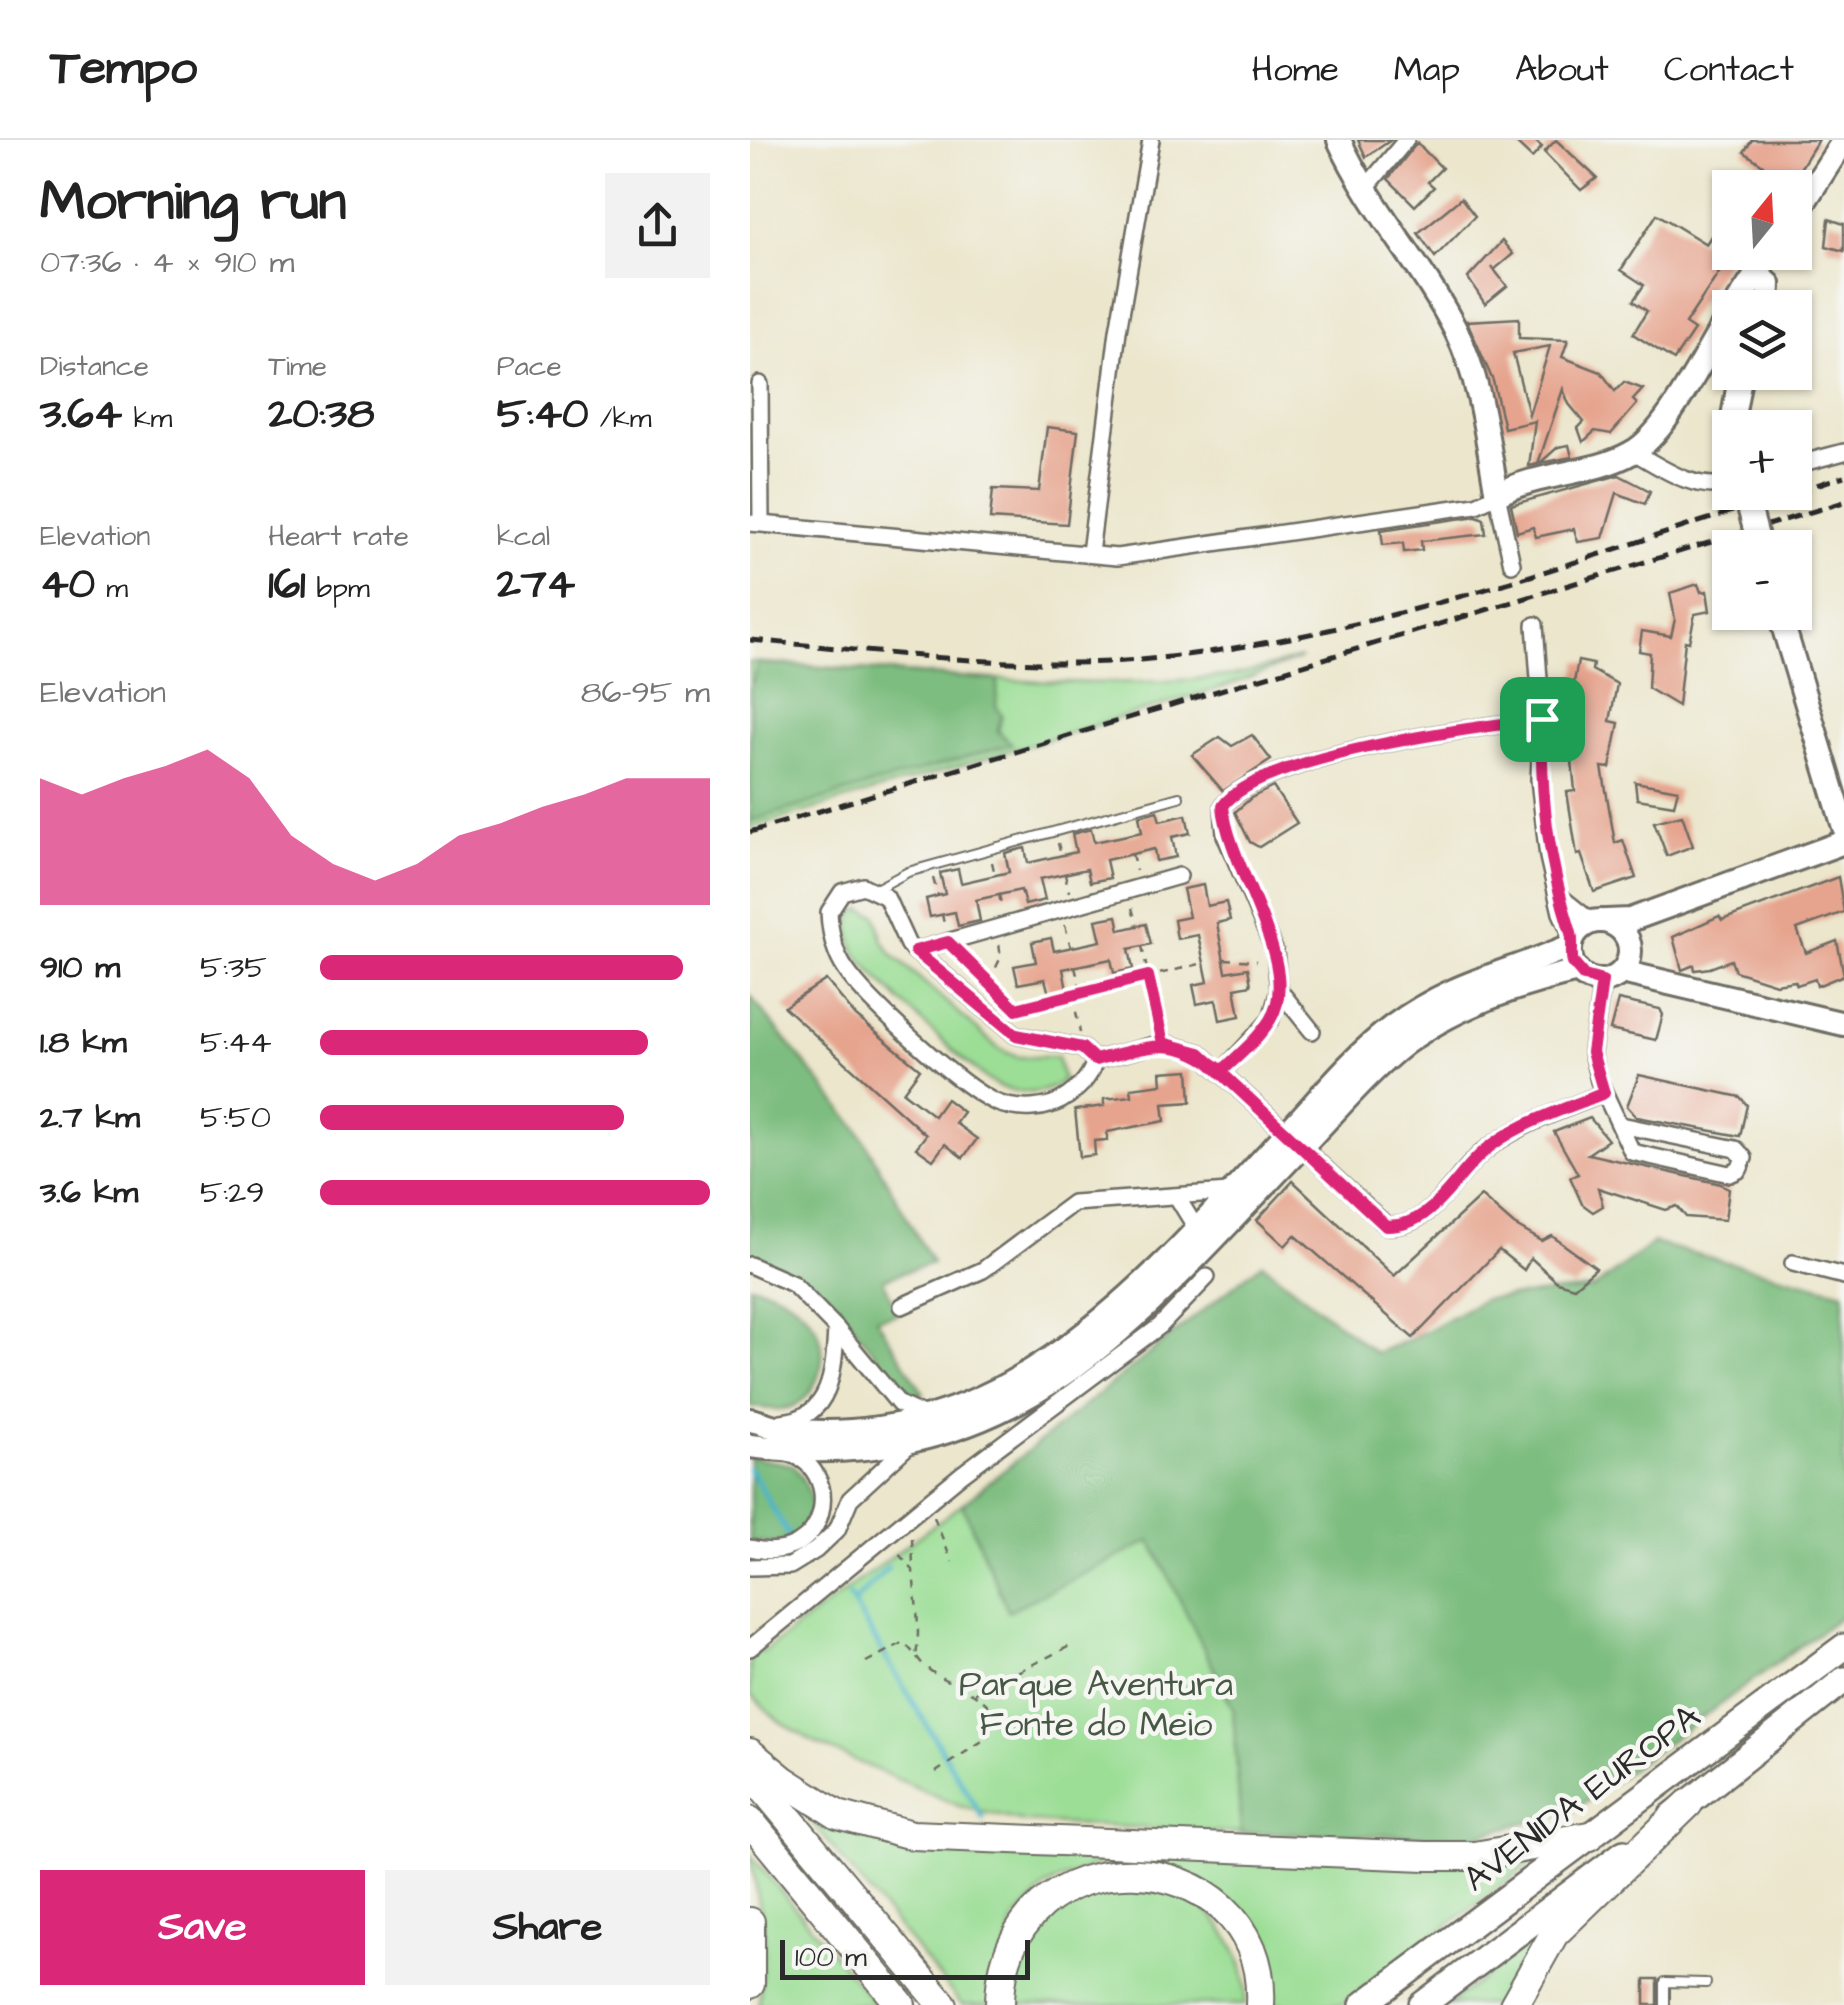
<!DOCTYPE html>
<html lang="en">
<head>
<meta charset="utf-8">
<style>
	body { margin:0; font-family:"Architects Daughter",sans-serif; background:#f2f2f2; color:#222; height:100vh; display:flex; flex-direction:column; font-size:38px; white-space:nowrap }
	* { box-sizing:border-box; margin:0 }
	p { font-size:32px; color:#767676 }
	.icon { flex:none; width:55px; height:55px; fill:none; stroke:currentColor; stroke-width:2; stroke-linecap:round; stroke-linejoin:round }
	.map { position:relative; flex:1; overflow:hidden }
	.drawer { display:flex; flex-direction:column; background:#fff; width:750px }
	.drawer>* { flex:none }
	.needle { width:65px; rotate:18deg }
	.tools { position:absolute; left:962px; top:30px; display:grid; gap:20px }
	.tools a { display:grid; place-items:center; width:100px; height:100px; border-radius:0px; background:#fff; box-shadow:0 2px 8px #0004; font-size:50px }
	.scale { position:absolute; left:30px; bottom:25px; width:250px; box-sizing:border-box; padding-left:10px; border:5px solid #2b2b2b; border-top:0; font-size:28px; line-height:35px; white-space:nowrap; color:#2b2b2b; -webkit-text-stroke:8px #f6f6f2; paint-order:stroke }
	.pin { position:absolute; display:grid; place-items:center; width:85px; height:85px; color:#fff; margin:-42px; border-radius:20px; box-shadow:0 5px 15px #0006 }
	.round { display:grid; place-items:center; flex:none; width:105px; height:105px; border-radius:0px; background:#f2f2f2 }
	.overview { display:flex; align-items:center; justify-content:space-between; height:170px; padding:0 40px }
	h1 { font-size:55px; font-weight:800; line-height:75px }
	.stats { display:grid; grid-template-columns:repeat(3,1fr); gap:15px; height:170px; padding:10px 40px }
	.stats div { display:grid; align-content:center }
	.stats b { font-size:42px; font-weight:800 }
	.stats small { font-size:28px; font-weight:400 }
	.stats p { font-size:28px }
	.chart { height:280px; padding:20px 40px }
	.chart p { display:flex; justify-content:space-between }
	.chart svg { width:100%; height:180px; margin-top:10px; fill:#db2777; opacity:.7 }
	.cta { display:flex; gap:20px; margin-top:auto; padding:20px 40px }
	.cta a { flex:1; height:115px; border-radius:0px; background:#db2777; color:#fff; font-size:40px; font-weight:800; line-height:115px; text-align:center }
	.cta a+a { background:#f2f2f2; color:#222 }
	ul { padding:0 40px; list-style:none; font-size:32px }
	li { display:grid; grid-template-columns:160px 120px 1fr; align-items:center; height:75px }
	li i { height:25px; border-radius:12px; background:#db2777 }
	header { display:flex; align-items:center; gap:60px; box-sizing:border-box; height:140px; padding:0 50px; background:#fff; border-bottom:2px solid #e0e0e0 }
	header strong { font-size:48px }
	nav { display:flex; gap:55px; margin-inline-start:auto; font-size:35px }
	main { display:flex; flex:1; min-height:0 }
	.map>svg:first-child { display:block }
	.green { fill:#9cde96; stroke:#648460; stroke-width:2.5 }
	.forest { fill:#7dbd7f; stroke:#547455; stroke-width:2.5 }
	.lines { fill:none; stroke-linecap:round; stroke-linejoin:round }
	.stream { stroke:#4bb5c9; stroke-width:5 }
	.building { fill:#e6a48e; fill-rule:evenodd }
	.lane-casing { stroke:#6e6c63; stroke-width:12 }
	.street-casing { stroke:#6e6c63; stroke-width:20 }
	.secondary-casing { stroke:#6e6c63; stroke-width:28 }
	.primary-casing { stroke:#6e6c63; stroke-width:30 }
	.highway-casing { stroke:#6e6c63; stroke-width:32 }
	.path { stroke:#6e6c63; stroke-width:2.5; stroke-dasharray:8 8; stroke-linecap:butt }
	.lane { stroke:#fff; stroke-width:8 }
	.street { stroke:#fff; stroke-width:15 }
	.secondary { stroke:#fff; stroke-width:22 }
	.primary { stroke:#fff; stroke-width:25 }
	.highway { stroke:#fff; stroke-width:28 }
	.rail { stroke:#2b2b2b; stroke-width:5; stroke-dasharray:15 8; stroke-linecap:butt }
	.secondary-bridge-casing { stroke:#6e6c63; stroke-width:28; stroke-linecap:butt }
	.secondary-bridge { stroke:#fff; stroke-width:22 }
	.route-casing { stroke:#fff; stroke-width:20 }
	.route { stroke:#db2777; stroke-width:12 }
	.labels { text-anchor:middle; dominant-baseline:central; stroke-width:9; stroke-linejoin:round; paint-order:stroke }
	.park-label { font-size:35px; fill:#475846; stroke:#f6f6f2 }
	.street-label { font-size:35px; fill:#2b2b2b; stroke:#f6f6f2 }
</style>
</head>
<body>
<header>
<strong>Tempo</strong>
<nav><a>Home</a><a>Map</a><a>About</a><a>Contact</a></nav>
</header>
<main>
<section class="drawer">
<div class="overview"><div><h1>Morning run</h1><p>07:36 · 4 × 910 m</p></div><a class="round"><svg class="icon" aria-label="share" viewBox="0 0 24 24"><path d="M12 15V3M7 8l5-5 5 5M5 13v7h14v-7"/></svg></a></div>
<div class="stats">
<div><p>Distance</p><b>3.64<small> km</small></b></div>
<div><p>Time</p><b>20:38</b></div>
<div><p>Pace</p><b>5:40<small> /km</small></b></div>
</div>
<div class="stats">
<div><p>Elevation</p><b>40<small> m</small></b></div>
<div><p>Heart rate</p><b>161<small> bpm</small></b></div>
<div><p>kcal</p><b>274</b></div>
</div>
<div class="chart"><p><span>Elevation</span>86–95 m</p>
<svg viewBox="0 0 160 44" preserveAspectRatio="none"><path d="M0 44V13L10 17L20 13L30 10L40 6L50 13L60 27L70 34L80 38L90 34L100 27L110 24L120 20L130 17L140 13L150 13L160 13V44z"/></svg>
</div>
<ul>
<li><b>910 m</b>5:35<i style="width:93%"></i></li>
<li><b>1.8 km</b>5:44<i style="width:84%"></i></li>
<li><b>2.7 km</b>5:50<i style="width:78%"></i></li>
<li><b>3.6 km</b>5:29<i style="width:100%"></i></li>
</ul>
<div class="cta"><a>Save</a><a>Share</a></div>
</section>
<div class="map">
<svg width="1094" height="1865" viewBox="0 0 1094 1865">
	<rect width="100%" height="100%" fill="#f6f6f2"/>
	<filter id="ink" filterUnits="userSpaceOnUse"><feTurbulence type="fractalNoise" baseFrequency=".01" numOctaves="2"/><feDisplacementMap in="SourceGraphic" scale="20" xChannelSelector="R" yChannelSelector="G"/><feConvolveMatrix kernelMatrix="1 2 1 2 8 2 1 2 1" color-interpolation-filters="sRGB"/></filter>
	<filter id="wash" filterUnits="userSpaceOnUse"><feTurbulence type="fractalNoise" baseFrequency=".0048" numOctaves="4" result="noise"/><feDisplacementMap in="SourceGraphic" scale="40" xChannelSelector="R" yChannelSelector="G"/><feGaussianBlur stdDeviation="2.25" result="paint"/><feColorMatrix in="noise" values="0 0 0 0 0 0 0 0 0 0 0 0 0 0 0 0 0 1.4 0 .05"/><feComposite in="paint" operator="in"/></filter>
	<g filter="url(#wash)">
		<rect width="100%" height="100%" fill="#ebe6cc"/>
		<g class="green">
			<path d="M551,518l-74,28 -477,142v-166c158,9 319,32 477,14 24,-3 50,-12 74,-18z"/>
			<path d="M112,769l14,6 7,26 10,14 106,94 18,8h40l6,22c-16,18 -43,15 -65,7 -17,-6 -135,-118 -142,-134 -6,-12 -7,-26 -3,-38z"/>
			<polygon points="212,1364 258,1470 401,1400 483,1568 491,1693 274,1682 209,1666 67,1604 29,1581 0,1554 0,1514 15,1511"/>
			<polygon points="45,1662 99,1689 797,1711 592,1865 519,1865 508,1803 390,1722 343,1726 296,1746 263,1782 242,1865 212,1865"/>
			<polygon points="0,1714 126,1865 9,1865 15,1795"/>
			<path d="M372,1743c17,3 38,3 54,9 43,17 75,68 69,113h-233c11,-81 32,-100 110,-122z"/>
			<polygon points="792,1793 754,1865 698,1865"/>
		</g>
		<g class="forest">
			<polygon points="8,523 248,540 246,566 252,575 248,591 262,604 0,681 0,549"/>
			<polygon points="0,856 108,989 182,1123 133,1139 148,1174 126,1178 174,1254 165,1255 152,1248 78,1154 0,1115"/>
			<polygon points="903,1103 1094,1152 1094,1474 826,1669 722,1697 491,1693 483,1568 401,1401 258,1471 212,1364 512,1123 625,1213 663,1198 734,1159 843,1149"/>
			<path d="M0,1145c51,9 93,52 62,104 -7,11 -16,19 -31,20 -9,1 -21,-2 -31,-3z"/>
			<path d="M0,1317l43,8c17,23 30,49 7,73l-23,6 -27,-2z"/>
		</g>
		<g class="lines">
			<g class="stream">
				<polyline points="0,1329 40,1398"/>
				<polyline points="98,1455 233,1678"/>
				<polyline points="104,1462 138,1427"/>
			</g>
		</g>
		<g id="blocks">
			<g class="building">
				<polygon points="608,0 641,0 616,17"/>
				<polygon points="763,0 784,0 792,7 782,18"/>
				<polygon points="806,0 847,38 831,50 794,12"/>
				<polygon points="1002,0 1068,0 1038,48 1026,48 1006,35 1013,25 994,12"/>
				<polygon points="667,3 692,28 678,42 684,47 665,66 638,39"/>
				<polygon points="711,58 725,76 685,117 668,93"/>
				<polygon points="980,67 980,116 935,184 944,190 924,220 883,194 897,171 883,161 894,145 871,130 907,74 956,104"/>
				<polygon points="1079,79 1094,84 1094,111 1076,106"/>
				<polygon points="752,101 763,114 744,130 742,127 757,146 735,164 718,138"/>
				<path d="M769,178v20l49,2 -6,17 39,15 14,19 9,-9 19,7 -10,11 4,4 -26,30 -16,-3 -12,11 -5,-14 6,-6 -15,-18 -6,-15 -25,75 -9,2 6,-45 -31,7 -11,-47 -26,-60zM800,206l-21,69 -16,-62z"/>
				<polygon points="297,287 328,291 317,384 240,379 243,349 289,351"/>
				<polygon points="819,305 822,317 790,323 808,307"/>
				<polygon points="869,335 900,351 895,364 867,353 853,398 828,402 824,389 786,397 783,387 767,392 761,365"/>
				<polygon points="727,376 734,379 736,394 671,401 672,410 654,412 653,403 633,405 631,390"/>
				<polygon points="948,444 951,452 957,451 960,471 945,474 939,502 935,501 928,566 898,548 900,513 889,511 892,491 921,496 925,479 920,453"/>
				<polygon points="828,521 843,524 842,530 867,544 860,581 869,583 860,628 852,627 865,703 873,700 886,738 844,752 831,714 827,715 817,652 825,651 822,621 817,620 826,576 818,574"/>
				<polygon points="502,595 521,620 473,651 442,615 470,597 482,606"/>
				<polygon points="885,642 928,650 924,665 887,659"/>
				<polygon points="523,647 547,683 509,707 500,702 485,672 501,658"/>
				<polygon points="407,671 410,681 436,675 440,693 422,697 426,717 406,721 404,709 356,720 360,738 340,742 337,729 290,739 295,760 275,765 271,750 226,760 230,781 225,782 208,786 205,772 180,777 176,759 195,754 190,733 208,729 211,743 259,732 255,713 275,708 278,723 326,712 322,694 341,689 344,702 392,692 389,676"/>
				<polygon points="932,675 943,706 917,716 904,682"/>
				<polygon points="1088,737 1094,772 1047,789 1056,813 1087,801 1094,835 1067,846 1065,839 1047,845 1045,841 1026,844 985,831 981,820 960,828 945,830 944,825 932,830 923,797 969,776 972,780"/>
				<polygon points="453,745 457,766 476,762 480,780 467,783 476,832 498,828 501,845 485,848 490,876 470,880 466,860 447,864 443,845 458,842 448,795 427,799 424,780 439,777 433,749"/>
				<polygon points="367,776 370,790 396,784 401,804 379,809 383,829 364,833 361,819 313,829 317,850 299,854 295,839 268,844 264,826 286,822 282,802 301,798 304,811 351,801 346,780"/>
				<polygon points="76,840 106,876 170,929 153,952 184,976 196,959 213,972 205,983 227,999 213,1018 195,1004 183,1020 166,1008 176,995 34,867"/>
				<polygon points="868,860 910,869 913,875 906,900 860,890"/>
				<polygon points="439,930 441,962 413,964 415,981 357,992 357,1000 344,1001 345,1015 330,1017 325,970 354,966 354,959 382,956 381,948 412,944 411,932"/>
				<polygon points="889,935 990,957 997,965 990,996 887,977 877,966"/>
				<polygon points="840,978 858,1000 838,1014 971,1044 979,1049 975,1080 936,1077 927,1066 916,1070 848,1048 853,1066 843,1072 832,1064 820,1037 828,1034 804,992"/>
				<polygon points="543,1041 644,1136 731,1056 764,1085 792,1101 802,1096 846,1128 824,1147 807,1142 781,1118 774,1130 749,1110 663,1198 545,1095 535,1106 507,1080"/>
				<rect x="895" y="1839" width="13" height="26"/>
			</g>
		</g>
	</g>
	<g filter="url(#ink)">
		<use href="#blocks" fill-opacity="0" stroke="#6e6c63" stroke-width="2.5"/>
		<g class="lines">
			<g class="lane-casing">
				<g id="lane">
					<polyline points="124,750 158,732 429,657"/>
					<polyline points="915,1865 915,1842 956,1843"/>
				</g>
			</g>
			<g class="street-casing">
				<g id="street">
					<polyline points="615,49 656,0"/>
					<polyline points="10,244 11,383"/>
					<path d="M884,312c29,17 62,40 96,31"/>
					<polyline points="1045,325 1094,312"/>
					<polyline points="0,383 367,417 726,365 747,355 762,424"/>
					<polyline points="340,413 368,191 401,0"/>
					<polyline points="785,485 792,579 789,639 798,717 811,773 823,798"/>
					<path d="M113,746l23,11 22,48 108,90 66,13 13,12c-4,16 -14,26 -27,36 -20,15 -51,15 -73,6 -35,-16 -127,-100 -149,-132 -12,-17 -16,-37 -17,-58l13,-20z"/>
					<polyline points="807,754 842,782"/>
					<polyline points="165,811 429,736"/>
					<polyline points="852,841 842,912 849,941 882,1012 980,1034 989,1030 994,1018 986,1009 871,985"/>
					<path d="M562,891l-33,-41 -4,-38 -50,-117 -2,-29c38,-51 252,-79 319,-87"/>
					<path d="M345,920l68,-17 37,10 187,173c46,1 64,-47 96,-74 34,-28 81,-42 121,-59"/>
					<polyline points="473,931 521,879 529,850"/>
					<polyline points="427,1057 446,1088"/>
					<polyline points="1043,1123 1094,1136"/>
					<polyline points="0,1125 43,1144 86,1188"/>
					<polyline points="152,1166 233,1130 323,1063 479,1052"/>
					<path d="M31,1282c51,-4 53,-52 55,-94l63,76 26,12"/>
					<path d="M0,1408c80,20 97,-82 34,-96"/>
					<polyline points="0,1427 40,1426 66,1410 87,1390 100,1359 161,1303"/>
					<polyline points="0,1508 212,1334 410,1186 457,1137"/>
				</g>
			</g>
			<g class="secondary-casing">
				<g id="secondary">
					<path d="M589,0c31,68 83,124 117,191 25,50 31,109 41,164 42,-24 93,-19 134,-42 37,-19 75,-103 99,-139"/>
					<polyline points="1045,76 1094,0"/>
					<polyline points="1007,133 1019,144 1018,168"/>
					<polyline points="984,168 1021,112"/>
					<polyline points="981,288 991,232"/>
					<polyline points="1029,472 1094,687"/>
					<circle cx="850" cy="811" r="30"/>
					<polyline points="856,781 880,780 1094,702"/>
					<polyline points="872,832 1094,884"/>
					<path d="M0,1280c13,2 24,8 36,10 224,22 363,-149 500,-296 34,-36 66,-77 106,-107 62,-46 111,-52 178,-81"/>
					<path d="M0,1306c269,33 385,-127 552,-300 33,-34 65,-73 102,-102 52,-38 112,-59 174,-73"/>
				</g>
			</g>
			<g class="primary-casing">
				<g id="primary">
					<polyline points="922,1676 1094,1540"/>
					<polyline points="613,1865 1094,1507"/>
					<polyline points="672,1865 874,1713"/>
				</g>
			</g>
			<g class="highway-casing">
				<g id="highway">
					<polyline points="0,1613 33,1640 88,1675 162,1695 676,1716 725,1716 840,1696"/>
					<polyline points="0,1632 193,1865"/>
					<polyline points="0,1681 151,1865"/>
					<polyline points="0,1782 0,1844"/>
					<path d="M250,1865c0,-181 269,-169 260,0"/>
					<polyline points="764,1865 804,1794 938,1664"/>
				</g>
			</g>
			<g class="path">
				<polyline points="308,703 311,716"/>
				<polyline points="382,714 386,731"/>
				<polyline points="242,722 245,735"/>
				<polyline points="315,734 319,752"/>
				<polyline points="183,738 188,756"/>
				<polyline points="249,754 252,769"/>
				<polyline points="382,768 387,786"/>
				<polyline points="192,774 194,784"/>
				<polyline points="315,785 321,808"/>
				<polyline points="392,806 409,887"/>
				<polyline points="212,816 266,869 454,823"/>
				<polyline points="474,819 507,821"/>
				<polyline points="325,827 331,851"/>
				<polyline points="239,842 251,817 249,804"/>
				<polyline points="323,856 330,893"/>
				<polyline points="184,1377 202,1422"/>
				<polyline points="162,1398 163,1428"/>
				<path d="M167,1517c19,28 58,27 76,55l-5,25 -52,35"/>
				<path d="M116,1522l38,-20 12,14c5,-29 -1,-57 -3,-86l-17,-19"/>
				<polyline points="225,1553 322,1505"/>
			</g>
			<use href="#lane" class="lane"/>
			<use href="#street" class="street"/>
			<use href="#secondary" class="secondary"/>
			<use href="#primary" class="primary"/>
			<use href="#highway" class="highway"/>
			<g class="rail">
				<polyline points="1045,352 1094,336"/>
				<path d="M0,500c132,11 268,32 400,19 222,-22 431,-100 642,-167"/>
				<polyline points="0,692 1094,362"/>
			</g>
			<g class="secondary-bridge-casing">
				<polyline id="secondary-bridge" points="995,352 1010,408"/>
			</g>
			<use href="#secondary-bridge" class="secondary-bridge"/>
		</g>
	</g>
	<g class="lines" filter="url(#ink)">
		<g class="route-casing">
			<path id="route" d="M792,579c-66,8 -282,36 -319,87 5,62 81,160 47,214 -12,19 -31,35 -48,51 -47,-38 -73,-24 -127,-11l-13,-12 -66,-13 -101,-84 33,-9 68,67 132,-33 15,67 37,10 186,173c45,1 65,-44 94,-71 33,-31 83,-45 124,-62l-12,-41 10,-71 -18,-5 -11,-13c-3,-10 1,-20 -2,-30 -23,-72 -31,-138 -29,-214"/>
		</g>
		<use href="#route" class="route"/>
	</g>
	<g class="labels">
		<g class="park-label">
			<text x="346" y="1544">Parque Aventura<tspan x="346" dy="40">Fonte do Meio</tspan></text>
		</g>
		<g class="street-label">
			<text transform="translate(832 1658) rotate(-37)">AVENIDA EUROPA</text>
		</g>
	</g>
</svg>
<div class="tools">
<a><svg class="needle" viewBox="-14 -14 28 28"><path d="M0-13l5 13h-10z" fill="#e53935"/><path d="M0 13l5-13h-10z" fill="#767676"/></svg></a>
<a><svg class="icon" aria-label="layers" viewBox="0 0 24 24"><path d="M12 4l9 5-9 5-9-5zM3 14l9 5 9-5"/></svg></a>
<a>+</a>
<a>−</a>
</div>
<div class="scale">100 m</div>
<div class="pin" style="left:792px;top:579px;background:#1e9e55"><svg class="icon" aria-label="arrive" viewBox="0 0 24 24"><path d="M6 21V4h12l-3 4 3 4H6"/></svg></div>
</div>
</main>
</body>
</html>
